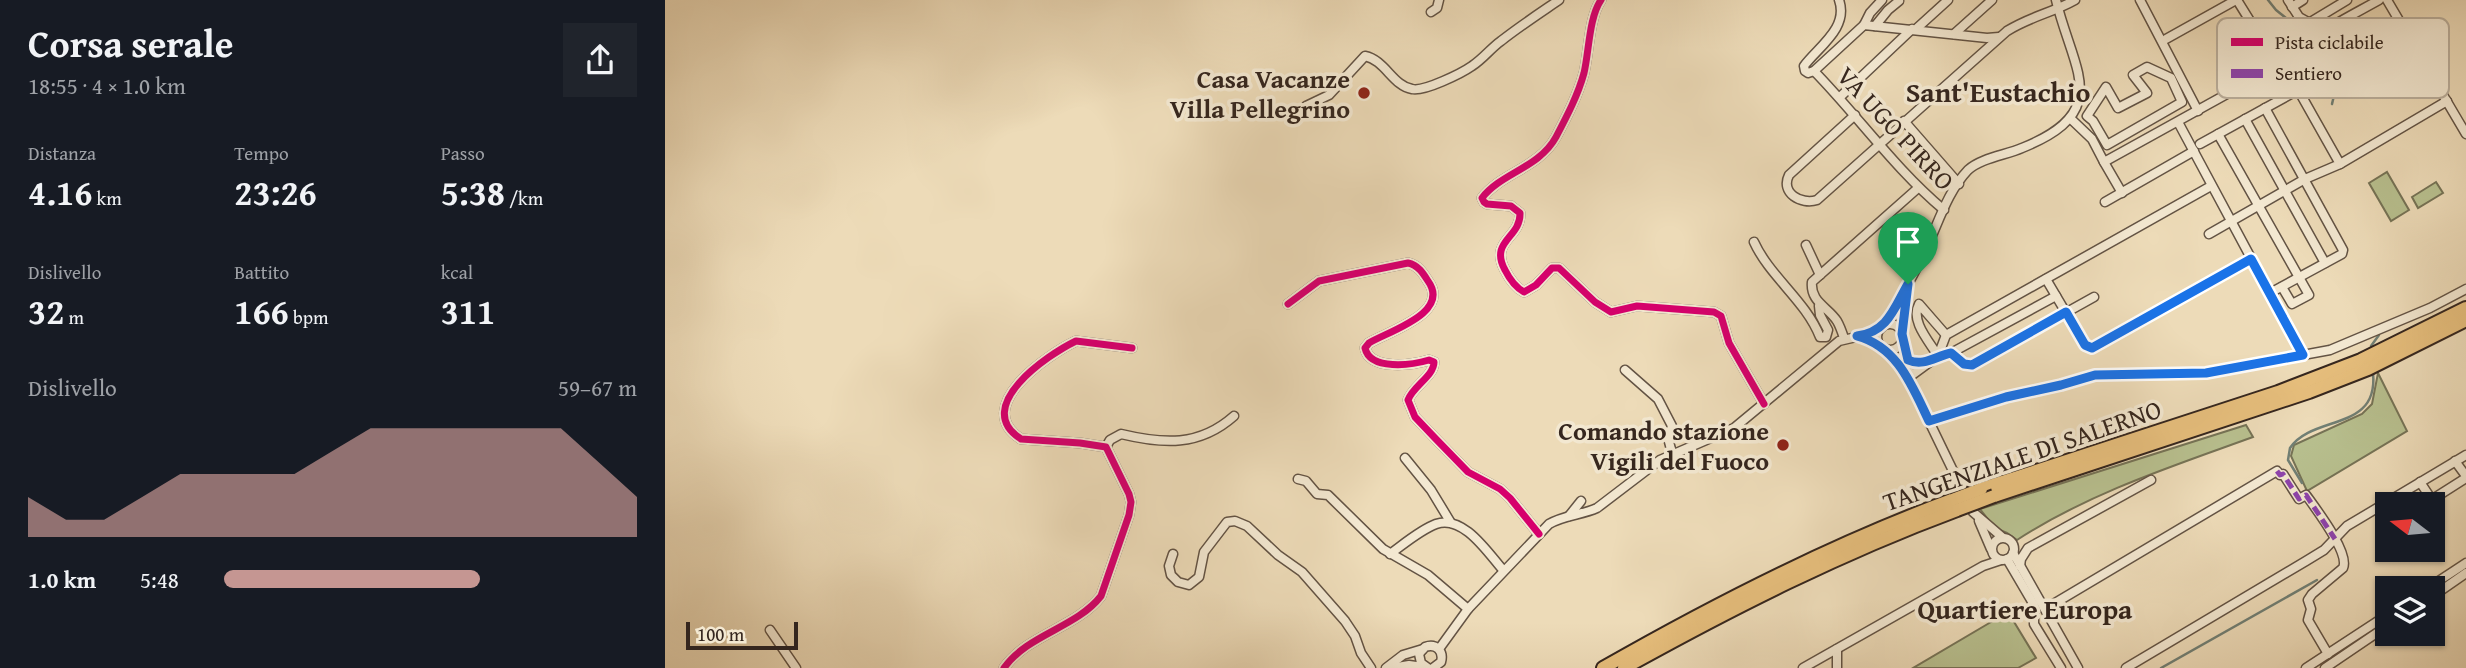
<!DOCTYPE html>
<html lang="it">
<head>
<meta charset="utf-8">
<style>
	body { margin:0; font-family:"Gentium Book Plus",serif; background:#20242c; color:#f1f3f6; height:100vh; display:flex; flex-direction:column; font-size:26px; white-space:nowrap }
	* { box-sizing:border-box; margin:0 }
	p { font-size:23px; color:#9ea1a6 }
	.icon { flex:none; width:38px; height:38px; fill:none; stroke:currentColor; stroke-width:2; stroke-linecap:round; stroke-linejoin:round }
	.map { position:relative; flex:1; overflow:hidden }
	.sheet { display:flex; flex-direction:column; background:#171b24; width:665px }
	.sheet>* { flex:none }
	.needle { width:46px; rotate:286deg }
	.fabs { position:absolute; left:1710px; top:492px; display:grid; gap:14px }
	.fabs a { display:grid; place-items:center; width:70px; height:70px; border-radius:0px; background:#171b24; box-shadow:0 2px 5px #0004; font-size:35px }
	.scale { position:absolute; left:21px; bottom:18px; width:112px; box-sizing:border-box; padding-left:7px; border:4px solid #35261e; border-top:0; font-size:19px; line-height:24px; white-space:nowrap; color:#35261e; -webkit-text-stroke:5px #f3e8d1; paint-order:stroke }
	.pin { position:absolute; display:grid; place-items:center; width:60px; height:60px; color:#fff; margin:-72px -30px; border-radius:50% 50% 50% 0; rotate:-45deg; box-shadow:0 0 7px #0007 }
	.pin .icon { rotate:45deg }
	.round { display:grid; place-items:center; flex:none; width:74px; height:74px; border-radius:0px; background:#20242c }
	.overview { display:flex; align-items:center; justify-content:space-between; height:119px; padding:0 28px }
	h1 { font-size:38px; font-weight:600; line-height:52px }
	.figures { display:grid; grid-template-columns:repeat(3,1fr); gap:10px; height:119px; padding:7px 28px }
	.figures div { display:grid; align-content:center }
	.figures b { font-size:35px; font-weight:600 }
	.figures small { font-size:19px; font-weight:400 }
	.figures p { font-size:19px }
	.chart { height:196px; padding:14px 28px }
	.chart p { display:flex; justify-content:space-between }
	.chart svg { width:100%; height:126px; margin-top:7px; fill:#c59692; opacity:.7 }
	ul { padding:0 28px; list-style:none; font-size:23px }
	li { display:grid; grid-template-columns:112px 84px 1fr; align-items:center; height:52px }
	li i { height:18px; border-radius:9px; background:#c59692 }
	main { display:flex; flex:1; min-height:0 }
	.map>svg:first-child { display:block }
	.green { fill:#b8c08f; stroke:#767356; stroke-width:2 }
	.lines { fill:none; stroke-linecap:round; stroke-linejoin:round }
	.stream { stroke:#717f74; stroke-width:2.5 }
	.minor-casing { stroke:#635344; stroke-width:11 }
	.highway-casing { stroke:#35261e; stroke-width:16 }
	.minor { stroke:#f3e8d1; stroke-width:8 }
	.highway { stroke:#e6be7c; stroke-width:12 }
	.highway-bridge-casing { stroke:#35261e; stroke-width:16; stroke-linecap:butt }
	.highway-bridge { stroke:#e6be7c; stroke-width:12 }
	.quiet { stroke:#8e44ad; stroke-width:5; stroke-dasharray:10 5; stroke-linecap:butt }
	.cycleway-casing { stroke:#f3e8d1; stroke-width:11 }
	.cycleway { stroke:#d6006c; stroke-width:7 }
	.route-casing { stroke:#fff; stroke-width:14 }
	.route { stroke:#1a73e8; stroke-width:9 }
	.poi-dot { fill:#8f2418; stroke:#f3e8d1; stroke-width:2.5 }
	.labels { text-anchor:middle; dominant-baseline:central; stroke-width:7; stroke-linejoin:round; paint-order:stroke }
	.poi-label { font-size:26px; font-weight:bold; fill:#35261e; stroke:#f3e8d1; text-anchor:end }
	.street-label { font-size:26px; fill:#35261e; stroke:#f3e8d1 }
	.neighbourhood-label { font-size:28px; font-weight:bold; fill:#35261e; stroke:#f3e8d1 }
	.key { fill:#f3e8d1; stroke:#baae9b; stroke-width:2 }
	.key-label { font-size:19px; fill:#35261e }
</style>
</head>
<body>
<main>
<section class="sheet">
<div class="overview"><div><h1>Corsa serale</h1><p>18:55 · 4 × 1.0 km</p></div><a class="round"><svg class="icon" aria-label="share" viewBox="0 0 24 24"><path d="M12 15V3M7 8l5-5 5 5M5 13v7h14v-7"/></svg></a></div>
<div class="figures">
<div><p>Distanza</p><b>4.16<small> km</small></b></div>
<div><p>Tempo</p><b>23:26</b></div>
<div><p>Passo</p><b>5:38<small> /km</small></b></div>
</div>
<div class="figures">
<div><p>Dislivello</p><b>32<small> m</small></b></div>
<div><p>Battito</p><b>166<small> bpm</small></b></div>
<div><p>kcal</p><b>311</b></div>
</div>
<div class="chart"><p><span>Dislivello</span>59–67 m</p>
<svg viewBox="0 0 160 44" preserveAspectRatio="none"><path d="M0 44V30L10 38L20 38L30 30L40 22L50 22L60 22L70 22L80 14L90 6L100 6L110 6L120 6L130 6L140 6L150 18L160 30V44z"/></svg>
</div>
<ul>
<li><b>1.0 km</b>5:48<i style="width:62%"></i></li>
</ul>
</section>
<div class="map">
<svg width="1801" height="668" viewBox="0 0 1801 668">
	<rect width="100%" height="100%" fill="#eddbb8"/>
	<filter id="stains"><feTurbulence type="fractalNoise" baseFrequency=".00286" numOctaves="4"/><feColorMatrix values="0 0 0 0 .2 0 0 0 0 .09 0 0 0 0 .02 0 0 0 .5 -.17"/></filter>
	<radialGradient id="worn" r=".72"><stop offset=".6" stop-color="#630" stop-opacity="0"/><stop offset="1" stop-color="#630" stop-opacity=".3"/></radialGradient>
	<g class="green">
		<polygon points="1722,172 1744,210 1726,221 1704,183"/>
		<polygon points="1771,182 1778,193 1753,208 1747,197"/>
		<polygon points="1713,373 1742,431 1642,491 1626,456 1629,445 1697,414 1707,404"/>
		<path d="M1581,425l7,12c-80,29 -164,56 -236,103l-10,-7 -12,-5 -15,-19z"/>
		<polygon points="1343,612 1371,658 1353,668 1248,668"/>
	</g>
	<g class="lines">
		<g class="stream">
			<polyline points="1603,0 1611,10 1645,37"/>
			<path d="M1649,42c12,16 25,42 18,62"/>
			<polyline points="1706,346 1714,335"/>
			<path d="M1637,483l-14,-23 2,-12c23,-34 89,-16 83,-75"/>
			<polyline points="1496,668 1652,580"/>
		</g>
		<g class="minor-casing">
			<g id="minor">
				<path d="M936,0c-12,17 -12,52 -17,73 -6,22 -17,43 -28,64 -17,31 -55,36 -74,61l2,4 3,2 24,2 9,7c1,25 -31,28 -15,57 5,10 10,17 19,22l12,-7 16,-17h7l36,34 16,10 26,-6 77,6 7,4 8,27 35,61"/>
				<polyline points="1475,0 1533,111"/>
				<polyline points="1572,0 1613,66"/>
				<polyline points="1623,0 1634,17 1643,22 1652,35"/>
				<polyline points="1722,0 1801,134"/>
				<polyline points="1627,7 1638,0"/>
				<polyline points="766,12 772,8 774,0"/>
				<polyline points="1644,23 1682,0"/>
				<polyline points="1199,25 1205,13 1217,0"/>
				<polyline points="1210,26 1223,10 1234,1"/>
				<polyline points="1251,29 1283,0"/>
				<polyline points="1289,34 1327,0"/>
				<polyline points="1501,39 1571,0"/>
				<polygon points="1482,67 1506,78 1517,102 1442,145 1428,121 1422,116 1441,87 1453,108 1482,93 1468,75"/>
				<path d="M1149,71l-6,2 -3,-2 -1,-5c14,-19 45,-38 35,-66"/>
				<polyline points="1175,97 1247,29"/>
				<path d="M641,106l23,-11 36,-39c20,4 28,30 47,33 12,3 50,-16 60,-23 11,-7 19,-18 29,-25 19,-15 39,-28 58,-41"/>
				<polyline points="1600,108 1678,250 1677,254 1605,293"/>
				<path d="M1190,115l-66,60c-9,18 12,30 28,25l190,-169c24,-15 45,-18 68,-31"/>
				<path d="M1406,119l21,20 12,23 179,-99c28,-28 62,-44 96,-63"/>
				<polyline points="1580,119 1660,263"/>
				<polyline points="1239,121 1294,184"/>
				<polyline points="1513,122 1638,355"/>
				<polyline points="1553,134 1644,295 1627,304 1617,287"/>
				<polyline points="1535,144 1626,94"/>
				<polyline points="1439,162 1457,193"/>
				<polyline points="1675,164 1782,101"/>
				<polyline points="1440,202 1529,151"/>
				<path d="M1279,210c-49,-41 -86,-94 -130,-139l50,-46 123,13 12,-1"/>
				<polyline points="1544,234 1640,179 1675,164 1618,63"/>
				<path d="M1089,242c16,35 52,59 66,95h6l2,-7 -8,-15 -1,-9"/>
				<polyline points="1141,245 1155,275"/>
				<polyline points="1381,279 1420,345 1427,348 1586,259"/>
				<path d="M623,304l31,-23 89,-18c10,2 15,10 20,18 23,32 -39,50 -59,62l-4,5c5,23 47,17 64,12l5,2c0,14 -21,24 -26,38l7,17 19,20 34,35 32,17 10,9 29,36"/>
				<circle cx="1225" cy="337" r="13"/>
				<path d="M1219,325c14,-23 28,-46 39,-70 14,-27 23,-62 45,-85 13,-12 38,-15 54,-22 92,-37 51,-77 34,-148"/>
				<polyline points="1237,333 1242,290"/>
				<polyline points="1238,337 1244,368 1243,378"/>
				<path d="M1179,338c-2,-6 -4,-12 -7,-17 -9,-14 -27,-19 -25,-39l106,-94"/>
				<polyline points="1221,349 1243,378 1308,512 1337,537"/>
				<polyline points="1286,353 1391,296"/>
				<polyline points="1273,356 1281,335 1546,186"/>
				<path d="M1273,356c-9,-15 -28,-35 -19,-52l27,31"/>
				<polyline points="1243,360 1254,363 1267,360"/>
				<polyline points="960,370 993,399 1007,426 1003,438 1007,453"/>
				<polyline points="1243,378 1273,356 1286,353 1299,364 1307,365 1429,297"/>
				<polyline points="1264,421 1341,397 1396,385 1430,375 1541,373 1665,350 1765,308 1801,289"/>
				<path d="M441,447l4,-7 11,-6c42,10 78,13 113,-18"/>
				<polyline points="740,458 766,490 786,523"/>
				<polyline points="1790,461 1801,476"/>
				<polyline points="633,479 641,481 652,494 663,495 718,549 763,575 803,609"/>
				<polyline points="1755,482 1767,500"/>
				<polyline points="1760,504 1801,478"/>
				<polyline points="904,516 916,501"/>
				<polyline points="1314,521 1326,549"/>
				<circle cx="1338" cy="549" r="11"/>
				<polyline points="1348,553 1413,668"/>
				<polyline points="508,554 504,566 506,575 513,582 524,585 534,577 539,552 562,522 570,521 582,526 613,555 637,572 680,621 690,636 696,653 706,668"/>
				<path d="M725,554c14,-10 30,-24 46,-30 27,-10 52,29 67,46"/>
				<polyline points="1342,559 1369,605 1369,624 1396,668"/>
				<polyline points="1355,566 1356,559 1363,548 1486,480"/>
				<polyline points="1763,588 1801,563"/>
				<polyline points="1768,596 1801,573"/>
				<path d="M1380,609l232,-138 3,4 3,-1 16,25 7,-4c10,14 44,58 37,73l-31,26 -4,6 3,9 -3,11 20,34"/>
				<polyline points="105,630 131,668"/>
				<path d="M774,649l29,-40 81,-85c15,-9 33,-9 48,-16l63,-48 74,-32 105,-87 30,-7 12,-6"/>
				<polyline points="1172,649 1172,668"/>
				<path d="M339,668c24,-34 72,-40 97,-72l28,-81 2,-13 -2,-8 -23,-47 -26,-4 -59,-4c-50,-32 26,-84 55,-98l56,7"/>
				<polyline points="721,668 738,655 758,649"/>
				<polyline points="727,668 744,665 758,667"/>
				<path d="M763,668l-7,-5 -2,-9 6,-7c11,-4 19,4 16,15l-8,6"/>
				<polyline points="1138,668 1318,566 1336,560"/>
				<polyline points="1461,668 1641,561 1659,550 1682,526 1801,455"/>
				<polyline points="1641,668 1722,615"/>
				<polyline points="1660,668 1722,626"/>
			</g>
		</g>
		<g class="highway-casing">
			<g id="highway">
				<polyline points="1316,489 1613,392 1696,360 1801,308"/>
				<polyline points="1329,496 1644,392 1703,369 1801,320"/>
				<path d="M938,668c112,-64 227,-123 349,-168"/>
				<path d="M959,668c108,-60 217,-115 333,-158"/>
			</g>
		</g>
		<use href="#minor" class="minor"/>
		<use href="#highway" class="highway"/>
		<g class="highway-bridge-casing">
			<g id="highway-bridge">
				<polyline points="1287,500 1316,489"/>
				<polyline points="1292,510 1329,496"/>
			</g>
		</g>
		<use href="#highway-bridge" class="highway-bridge"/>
		<polyline class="quiet" points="1612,471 1615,475 1618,474 1634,499 1641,495 1670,539"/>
		<g class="cycleway-casing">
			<g id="cycleway">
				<path d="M936,0c-12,17 -12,52 -17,73 -6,22 -17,43 -28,64 -17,31 -55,36 -74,61l2,4 3,2 24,2 9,7c1,25 -31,28 -15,57 5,10 10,17 19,22l12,-7 16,-17h7l36,34 16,10 26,-6 77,6 7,4 8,27 35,61"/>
				<path d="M623,304l31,-23 89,-18c10,2 15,10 20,18 23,32 -39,50 -59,62l-4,5c5,23 47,17 64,12l5,2c0,14 -21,24 -26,38l7,17 19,20 34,35 32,17 10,9 29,36"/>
				<path d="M339,668c24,-34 72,-40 97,-72l28,-81 2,-13 -2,-8 -23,-47 -26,-4 -59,-4c-50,-32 26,-84 55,-98l56,7"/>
			</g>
		</g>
		<use href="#cycleway" class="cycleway"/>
	</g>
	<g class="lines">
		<g class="route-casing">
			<path id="route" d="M1586,259l52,96 -97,18 -111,2 -34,10 -55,12 -77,24c-17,-35 -31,-74 -72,-85 31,-4 37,-28 51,-52l-6,50 6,26c16,7 28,-4 43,-7l13,11 8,1 94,-53 19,33 7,3z"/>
		</g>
		<use href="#route" class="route"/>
	</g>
	<g class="poi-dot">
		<circle cx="699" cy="93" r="7"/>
		<circle cx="1118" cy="445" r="7"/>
	</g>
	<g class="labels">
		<g class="poi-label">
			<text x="685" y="78">Casa Vacanze<tspan x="685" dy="30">Villa Pellegrino</tspan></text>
			<text x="1104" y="430">Comando stazione<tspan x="1104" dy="30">Vigili del Fuoco</tspan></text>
		</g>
		<g class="street-label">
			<text transform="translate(1231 128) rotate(47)">VA UGO PIRRO</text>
			<text transform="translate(1357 455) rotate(-19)">TANGENZIALE DI SALERNO</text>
		</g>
		<g class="neighbourhood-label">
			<text x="1333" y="91">Sant'Eustachio</text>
			<text x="1360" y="608">Quartiere Europa</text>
		</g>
	</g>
	<rect x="1552" y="18" width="232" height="80" rx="10" class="key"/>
	<rect x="1566" y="38" width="32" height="8" fill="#d6006c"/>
	<rect x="1566" y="69" width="32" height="9" fill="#8e44ad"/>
	<g class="key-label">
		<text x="1610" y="49">Pista ciclabile</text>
		<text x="1610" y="80">Sentiero</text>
	</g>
	<rect width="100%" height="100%" filter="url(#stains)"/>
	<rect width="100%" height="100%" fill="url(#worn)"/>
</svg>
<div class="fabs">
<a><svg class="needle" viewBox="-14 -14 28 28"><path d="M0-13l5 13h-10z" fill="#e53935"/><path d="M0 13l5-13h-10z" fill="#9ea1a6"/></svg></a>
<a><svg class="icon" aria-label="layers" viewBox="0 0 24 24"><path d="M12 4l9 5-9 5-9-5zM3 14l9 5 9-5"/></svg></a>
</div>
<div class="scale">100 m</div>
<div class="pin" style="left:1243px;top:284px;background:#1e9e55"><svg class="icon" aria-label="arrive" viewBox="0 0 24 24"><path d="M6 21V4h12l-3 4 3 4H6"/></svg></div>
</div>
</main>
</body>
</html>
